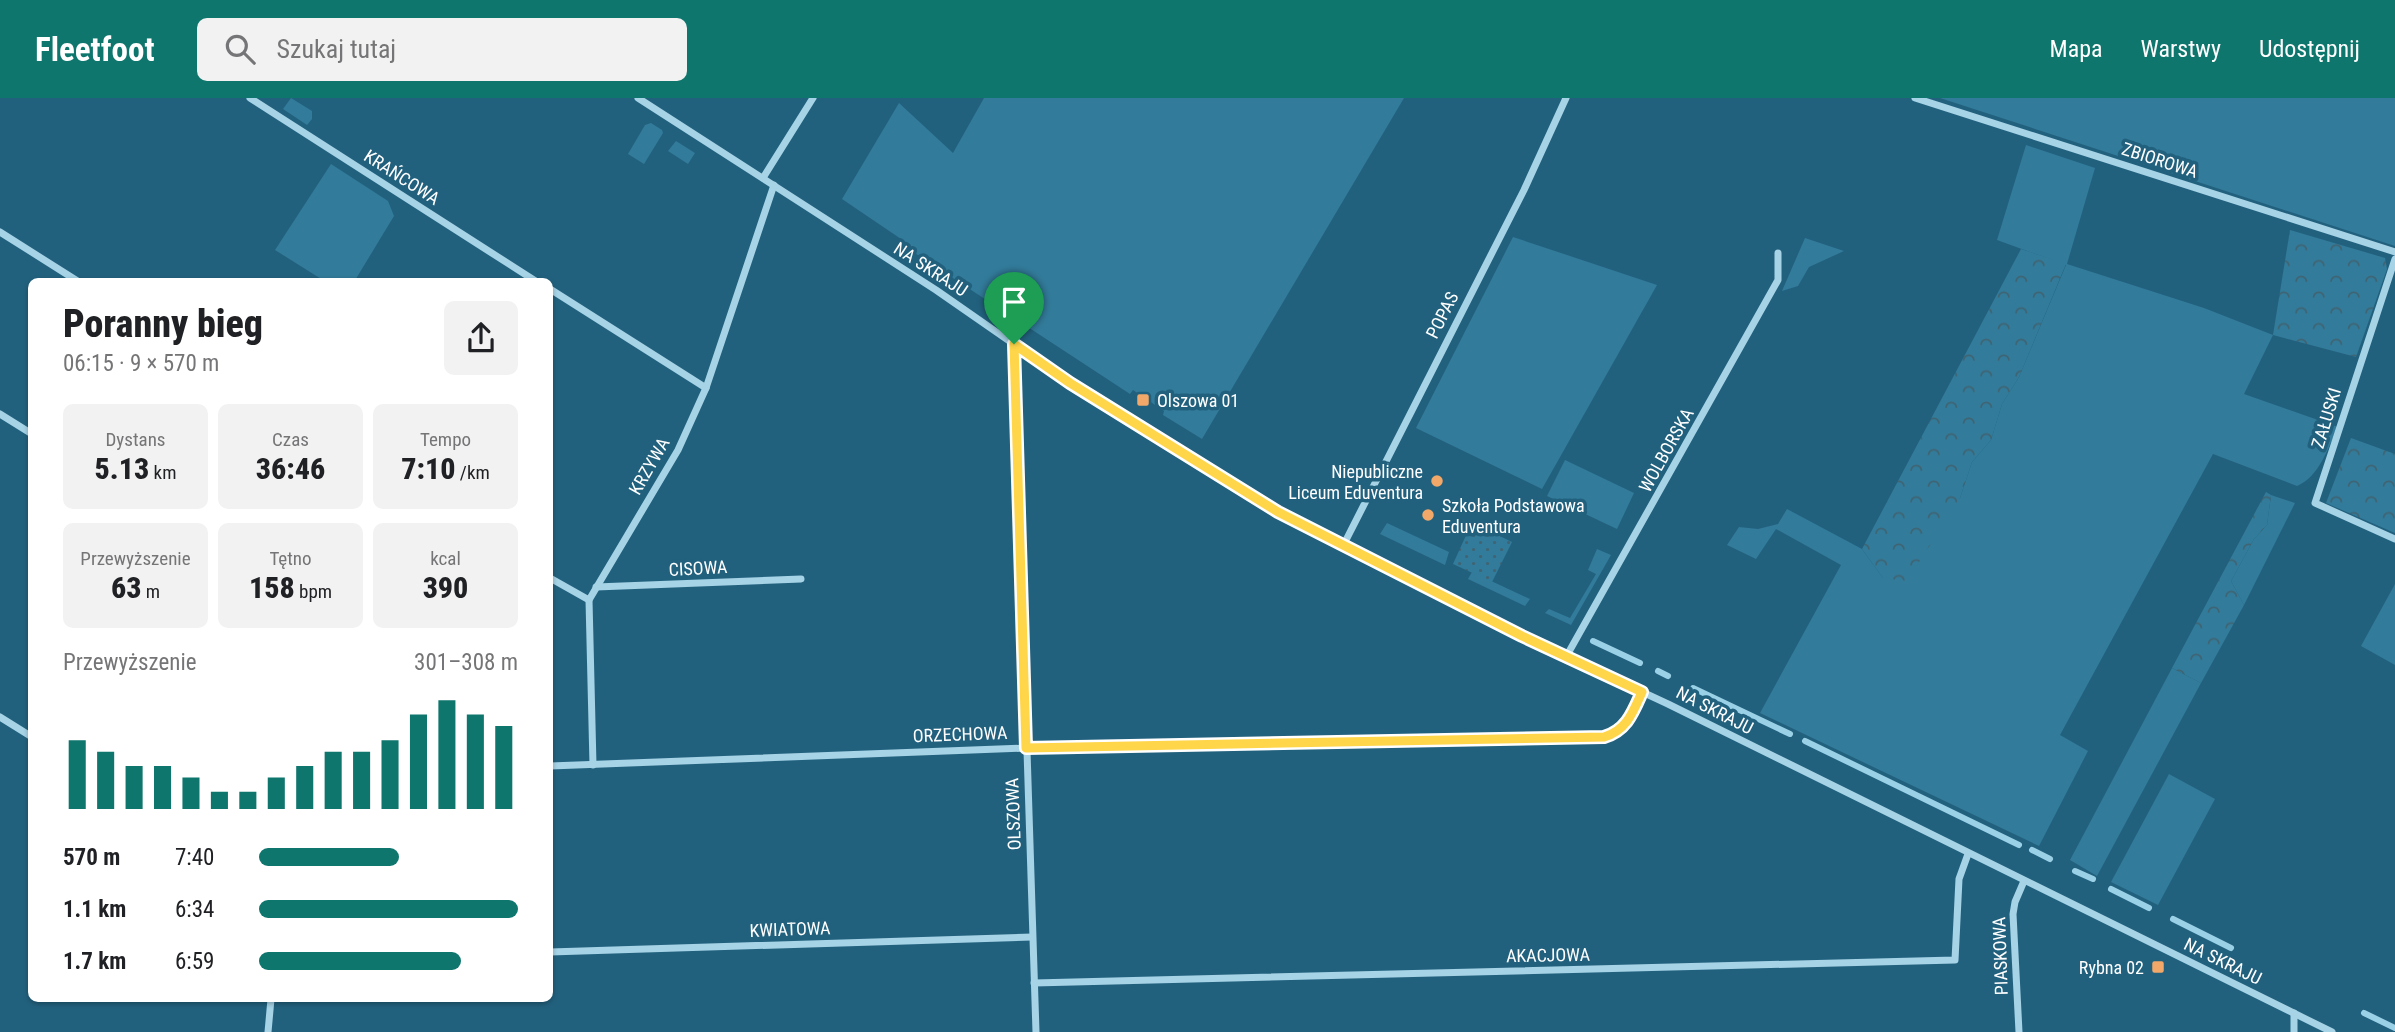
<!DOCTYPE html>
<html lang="pl">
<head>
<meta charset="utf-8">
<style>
	body { margin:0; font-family:"Roboto Condensed",sans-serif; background:#f2f2f2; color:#202124; height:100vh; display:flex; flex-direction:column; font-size:26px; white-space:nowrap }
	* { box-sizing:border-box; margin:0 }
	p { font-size:23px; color:#757577 }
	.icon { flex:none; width:38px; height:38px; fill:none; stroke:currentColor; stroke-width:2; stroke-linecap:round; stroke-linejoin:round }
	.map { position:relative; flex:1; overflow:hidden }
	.drawer { position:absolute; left:28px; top:180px; width:525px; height:724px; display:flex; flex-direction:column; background:#fff; border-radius:10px; box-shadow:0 2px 5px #0004 }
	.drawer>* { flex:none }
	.pin { position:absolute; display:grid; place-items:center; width:60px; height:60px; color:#fff; margin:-72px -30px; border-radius:50% 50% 50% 0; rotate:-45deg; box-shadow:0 0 7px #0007 }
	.pin .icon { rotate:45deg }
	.round { display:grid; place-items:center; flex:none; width:74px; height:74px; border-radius:10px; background:#f2f2f2 }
	.headline { display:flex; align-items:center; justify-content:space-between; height:119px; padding:0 35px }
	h1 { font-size:38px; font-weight:800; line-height:52px }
	.figures { display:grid; grid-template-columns:repeat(3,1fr); gap:10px; height:119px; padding:7px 35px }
	.figures div { display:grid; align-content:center; border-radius:10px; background:#f2f2f2; text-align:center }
	.figures b { font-size:30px; font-weight:800 }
	.figures small { font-size:19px; font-weight:400 }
	.figures p { font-size:19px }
	.chart { height:196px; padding:14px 35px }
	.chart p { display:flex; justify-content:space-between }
	.chart svg { width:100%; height:126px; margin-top:7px; stroke:#0f766e; stroke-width:6 }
	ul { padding:0 35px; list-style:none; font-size:23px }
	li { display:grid; grid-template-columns:112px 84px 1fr; align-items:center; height:52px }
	li i { height:18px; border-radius:9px; background:#0f766e }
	header { display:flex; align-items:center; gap:42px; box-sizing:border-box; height:98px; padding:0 35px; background:#0f766e; color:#fff }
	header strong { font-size:33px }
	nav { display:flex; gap:38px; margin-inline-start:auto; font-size:24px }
	.search { width:490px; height:63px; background:#f2f2f2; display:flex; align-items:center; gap:18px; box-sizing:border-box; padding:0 24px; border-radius:10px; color:#757577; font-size:26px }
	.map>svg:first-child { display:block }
	.grass { fill:#327b9a }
	.forest { fill:url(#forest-crowns) }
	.park { fill:url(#park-dots) }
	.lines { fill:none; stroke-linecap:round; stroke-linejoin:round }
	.stream { stroke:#9ad1e7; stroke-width:6 }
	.street { stroke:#a6d3e6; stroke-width:7 }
	.route-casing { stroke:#fff; stroke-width:14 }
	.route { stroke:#ffd54a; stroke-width:9 }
	.poi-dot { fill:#f2a869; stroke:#22617e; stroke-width:2.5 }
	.labels { text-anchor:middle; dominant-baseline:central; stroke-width:7; stroke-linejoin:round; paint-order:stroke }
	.street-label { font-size:18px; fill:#fff; stroke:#22617e }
	.poi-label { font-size:18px; fill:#fff; stroke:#22617e; text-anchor:start }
</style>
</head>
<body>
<header>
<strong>Fleetfoot</strong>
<div class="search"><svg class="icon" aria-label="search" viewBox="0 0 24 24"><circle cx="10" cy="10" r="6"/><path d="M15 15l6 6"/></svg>Szukaj tutaj</div>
<nav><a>Mapa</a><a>Warstwy</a><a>Udostępnij</a></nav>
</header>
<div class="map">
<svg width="2395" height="934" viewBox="0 0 2395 934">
	<defs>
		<pattern id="forest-crowns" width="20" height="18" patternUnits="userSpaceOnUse" patternTransform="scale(1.75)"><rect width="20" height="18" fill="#327b9a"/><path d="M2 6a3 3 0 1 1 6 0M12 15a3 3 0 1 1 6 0" fill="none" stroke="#3f6473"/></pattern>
		<pattern id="park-dots" width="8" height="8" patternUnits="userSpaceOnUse" patternTransform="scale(1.75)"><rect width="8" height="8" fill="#327b9a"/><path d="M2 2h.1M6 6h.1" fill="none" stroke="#3f6473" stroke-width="1.8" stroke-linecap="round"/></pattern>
	</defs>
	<rect width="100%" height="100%" fill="#22617e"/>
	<g class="grass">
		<polygon points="291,0 312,13 312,21 307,27 283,11"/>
		<polygon points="984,0 1404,0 1202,341 1163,317 1164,313 1133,292 1130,296 901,146 904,143 842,101 899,5 953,55"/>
		<polygon points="1940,0 2395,0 2395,148"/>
		<polygon points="651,25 662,32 663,35 644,66 628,56 645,27"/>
		<polygon points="676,43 695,55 688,66 668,53"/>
		<path d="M2026,47l69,23 -28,96 137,44 69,27 -29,59 94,33c-10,21 -19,50 -41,59l-84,-32 -153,281 28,16 -49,95 -279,-133 81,-148 -65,-36 -20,30 -29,-14 12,-18 19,2 20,-5 9,-15 75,40 21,29 77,-80 12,-36 19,-22 11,-36 17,-27 47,-112 -69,-25z"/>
		<polygon points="331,66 388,103 394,118 354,184 326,184 275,152"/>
		<polygon points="1513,139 1657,187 1542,391 1416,330"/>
		<polygon points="1805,140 1844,153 1809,169 1798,188 1782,193"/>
		<polygon points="1565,362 1634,395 1617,431 1547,398"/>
		<polygon points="2271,397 2295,405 2244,507 2231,483 2254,441 2267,427"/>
		<polygon points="1387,425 1449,454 1445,467 1380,436"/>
		<polygon points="1597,451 1611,457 1571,527 1545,515 1549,511 1570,520 1596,476 1588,472"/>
		<polygon points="1472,474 1530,501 1525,508 1468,481"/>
		<polygon points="2395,486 2395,567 2361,548"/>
		<polygon points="2172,570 2201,585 2097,778 2070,762"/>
		<polygon points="2169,676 2215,701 2158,807 2111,784"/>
	</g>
	<g class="forest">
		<polygon points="2290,132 2385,160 2387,171 2356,259 2273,237"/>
		<polygon points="2021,151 2066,166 2019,279 2002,306 1991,342 1972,364 1960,400 1907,483 1883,480 1862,451"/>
		<polygon points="2351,340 2395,356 2395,435 2326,405"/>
		<polygon points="2266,394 2271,397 2267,427 2254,441 2231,483 2244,507 2201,585 2172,570"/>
	</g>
	<polygon class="park" points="1481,429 1512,444 1492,484 1453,466 1468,433 1476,434"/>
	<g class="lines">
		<g class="stream">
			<polyline points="1593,543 1640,565"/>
			<polyline points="1658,573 1668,578"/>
			<polyline points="1693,590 1790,636"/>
			<polyline points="1805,643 2019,747"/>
			<polyline points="2032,752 2050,761"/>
			<polyline points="2075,773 2093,781"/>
			<polyline points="2111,791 2149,810"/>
			<polyline points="2173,821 2231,850"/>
			<polyline points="2364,915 2395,930"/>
		</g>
		<g class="street">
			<polyline points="250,0 537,184"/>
			<polyline points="638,0 936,192 1070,285 1278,414 1522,538 1668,606 2332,934"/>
			<polyline points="1915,0 2395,154"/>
			<polyline points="763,80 813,0"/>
			<polyline points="0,134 79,184"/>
			<polyline points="2395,161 2315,405 2395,441"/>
			<polyline points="550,191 706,290"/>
			<polyline points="1014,246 1036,934"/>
			<polyline points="0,316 32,336"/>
			<polyline points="1343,448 1524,92 1566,0"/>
			<polyline points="550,480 589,502"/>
			<polyline points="596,489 801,481"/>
			<polyline points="1566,559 1778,182 1778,155"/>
			<polyline points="0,619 32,639"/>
			<polyline points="593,667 589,502 678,352 706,290 774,87"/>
			<polyline points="550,668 1026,650 1604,639 1623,629 1642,594"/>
			<polyline points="550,854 1032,839"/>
			<polyline points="1034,885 1955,862 1959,781 1968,756"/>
			<polyline points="2294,915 2294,934"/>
			<polyline points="268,934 271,901"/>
			<polyline points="2019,934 2013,816 2015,804 2024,783"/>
		</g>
	</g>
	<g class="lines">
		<g class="route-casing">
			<path id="route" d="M1014,246l56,39 208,129 244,124 120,56c-9,20 -15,38 -38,45l-578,11z"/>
		</g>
		<use href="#route" class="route"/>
	</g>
	<g class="poi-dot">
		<rect x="1136" y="295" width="14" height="14" rx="3.5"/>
		<circle cx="1437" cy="383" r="7"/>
		<circle cx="1428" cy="417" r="7"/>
		<rect x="2151" y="862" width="14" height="14" rx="3.5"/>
	</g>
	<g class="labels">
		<g class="street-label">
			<text transform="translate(2160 62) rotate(18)">ZBIOROWA</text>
			<text transform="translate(402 79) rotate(33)">KRAŃCOWA</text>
			<text transform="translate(931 171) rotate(33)">NA SKRAJU</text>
			<text transform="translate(1442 217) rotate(-63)">POPAS</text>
			<text transform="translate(2326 320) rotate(-73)">ZAŁUSKI</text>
			<text transform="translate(1666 352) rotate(-61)">WOLBORSKA</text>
			<text transform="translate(649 368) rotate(-60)">KRZYWA</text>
			<text transform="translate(698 470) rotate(-3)">CISOWA</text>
			<text transform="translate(1715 612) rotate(27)">NA SKRAJU</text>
			<text transform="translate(960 636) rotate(-2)">ORZECHOWA</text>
			<text transform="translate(1013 716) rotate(-92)">OLSZOWA</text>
			<text transform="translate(790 831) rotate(-2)">KWIATOWA</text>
			<text transform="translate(1548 857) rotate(-1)">AKACJOWA</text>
			<text transform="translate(2000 858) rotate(-92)">PIASKOWA</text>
			<text transform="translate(2223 863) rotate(26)">NA SKRAJU</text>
		</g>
		<g class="poi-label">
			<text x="1157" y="302">Olszowa 01</text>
			<text x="1423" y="373" text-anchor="end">Niepubliczne<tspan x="1423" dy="21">Liceum Eduventura</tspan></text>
			<text x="1442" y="407">Szkoła Podstawowa<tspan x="1442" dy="21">Eduventura</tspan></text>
			<text x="2144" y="869" text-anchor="end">Rybna 02</text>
		</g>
	</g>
</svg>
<div class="pin" style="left:1014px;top:246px;background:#1e9e55"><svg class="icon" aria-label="arrive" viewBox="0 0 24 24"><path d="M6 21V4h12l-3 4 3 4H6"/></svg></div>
<section class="drawer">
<div class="headline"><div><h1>Poranny bieg</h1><p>06:15 · 9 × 570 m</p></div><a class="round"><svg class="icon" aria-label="share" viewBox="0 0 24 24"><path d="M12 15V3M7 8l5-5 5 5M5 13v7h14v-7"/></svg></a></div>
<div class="figures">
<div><p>Dystans</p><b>5.13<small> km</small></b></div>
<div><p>Czas</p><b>36:46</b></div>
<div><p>Tempo</p><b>7:10<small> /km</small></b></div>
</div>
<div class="figures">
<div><p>Przewyższenie</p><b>63<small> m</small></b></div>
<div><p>Tętno</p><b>158<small> bpm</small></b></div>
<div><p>kcal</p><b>390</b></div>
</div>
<div class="chart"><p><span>Przewyższenie</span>301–308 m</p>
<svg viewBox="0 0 160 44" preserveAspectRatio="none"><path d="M5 44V20M15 44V24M25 44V29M35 44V29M45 44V33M55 44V38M65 44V38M75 44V33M85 44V29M95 44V24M105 44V24M115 44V20M125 44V11M135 44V6M145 44V11M155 44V15"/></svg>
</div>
<ul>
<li><b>570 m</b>7:40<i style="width:54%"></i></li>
<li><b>1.1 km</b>6:34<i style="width:100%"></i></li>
<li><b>1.7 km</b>6:59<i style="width:78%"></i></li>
</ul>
</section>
</div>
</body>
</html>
